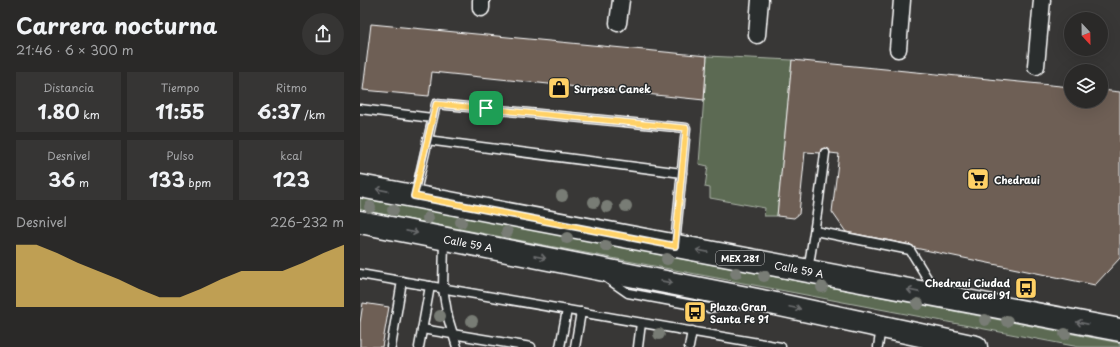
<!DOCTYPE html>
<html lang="es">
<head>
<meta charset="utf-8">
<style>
	body { margin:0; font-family:"Playpen Sans",sans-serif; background:#363534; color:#f1f3f6; height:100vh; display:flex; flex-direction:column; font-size:15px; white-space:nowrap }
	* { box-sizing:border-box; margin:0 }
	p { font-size:13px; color:#a5a6a8 }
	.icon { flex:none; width:22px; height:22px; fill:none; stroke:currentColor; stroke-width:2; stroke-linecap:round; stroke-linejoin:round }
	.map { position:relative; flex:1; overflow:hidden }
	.side { display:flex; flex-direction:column; background:#2a2928; width:360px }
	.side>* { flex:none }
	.needle { width:26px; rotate:158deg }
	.buttons { position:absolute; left:704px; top:12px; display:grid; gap:8px }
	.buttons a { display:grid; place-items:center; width:44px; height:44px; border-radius:50%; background:#2a2928; box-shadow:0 4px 16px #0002,0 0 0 1px #464545; font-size:20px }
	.pin { position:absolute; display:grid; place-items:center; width:34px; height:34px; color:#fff; margin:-17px; border-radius:8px; box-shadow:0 2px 6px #0006 }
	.round { display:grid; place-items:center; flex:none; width:42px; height:42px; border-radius:21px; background:#363534 }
	.summary { display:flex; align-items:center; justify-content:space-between; height:68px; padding:0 16px }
	h1 { font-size:22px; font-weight:700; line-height:30px }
	.metrics { display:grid; grid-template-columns:repeat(3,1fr); gap:6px; height:68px; padding:4px 16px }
	.metrics div { display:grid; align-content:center; border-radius:0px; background:#363534; text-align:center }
	.metrics b { font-size:20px; font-weight:700 }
	.metrics small { font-size:11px; font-weight:400 }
	.metrics p { font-size:11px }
	.chart { height:112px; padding:8px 16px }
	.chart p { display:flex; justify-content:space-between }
	.chart svg { width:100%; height:72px; margin-top:4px; fill:#ffd166; opacity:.7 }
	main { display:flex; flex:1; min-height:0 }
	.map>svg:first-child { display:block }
	.green { fill:#5b6a53; stroke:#adb4a9 }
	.building { fill:#6e5f55; stroke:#fff }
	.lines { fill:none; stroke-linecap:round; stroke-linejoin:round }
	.lane-casing { stroke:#fff; stroke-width:11 }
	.street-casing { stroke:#fff; stroke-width:19 }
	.primary-casing { stroke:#fff; stroke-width:25 }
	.lane { stroke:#2a2d2e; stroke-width:8 }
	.street { stroke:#2a2d2e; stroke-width:16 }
	.primary { stroke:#2a2d2e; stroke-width:22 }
	.tree { fill:#787c75 }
	.oneway { stroke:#6a6c6d }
	.route-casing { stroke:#fff; stroke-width:8 }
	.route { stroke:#ffd166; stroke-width:5 }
	.labels { text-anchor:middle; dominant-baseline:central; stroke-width:3; stroke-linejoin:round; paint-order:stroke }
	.shield { fill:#2a2d2e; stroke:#bfc0c0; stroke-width:1 }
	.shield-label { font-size:9px; font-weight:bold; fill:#fff }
	.poi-label { font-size:10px; font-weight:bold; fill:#fff; stroke:#2a2d2e; text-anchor:start }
	.street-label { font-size:10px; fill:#fff; stroke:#2a2d2e }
</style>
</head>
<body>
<main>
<section class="side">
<div class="summary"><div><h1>Carrera nocturna</h1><p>21:46 · 6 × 300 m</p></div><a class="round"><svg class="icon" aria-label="share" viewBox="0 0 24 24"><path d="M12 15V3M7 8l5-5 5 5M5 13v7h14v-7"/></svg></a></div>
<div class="metrics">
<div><p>Distancia</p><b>1.80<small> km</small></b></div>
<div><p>Tiempo</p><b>11:55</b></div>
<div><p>Ritmo</p><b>6:37<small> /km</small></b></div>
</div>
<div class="metrics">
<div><p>Desnivel</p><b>36<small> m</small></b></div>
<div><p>Pulso</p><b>133<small> bpm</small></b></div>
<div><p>kcal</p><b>123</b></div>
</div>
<div class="chart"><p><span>Desnivel</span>226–232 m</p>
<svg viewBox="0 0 160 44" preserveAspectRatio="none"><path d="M0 44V6L10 6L20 11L30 17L40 22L50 27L60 33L70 38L80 38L90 33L100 27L110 22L120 22L130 22L140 17L150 11L160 6V44z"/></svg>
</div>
</section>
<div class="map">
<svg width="760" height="347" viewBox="0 0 760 347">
	<rect width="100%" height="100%" fill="#383736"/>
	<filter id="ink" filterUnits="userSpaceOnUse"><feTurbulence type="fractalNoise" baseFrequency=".025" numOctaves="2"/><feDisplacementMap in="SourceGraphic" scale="8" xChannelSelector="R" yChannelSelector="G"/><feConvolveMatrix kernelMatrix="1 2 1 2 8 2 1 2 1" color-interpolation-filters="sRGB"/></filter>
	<g filter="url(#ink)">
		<g class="green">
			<polygon points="347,56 432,60 417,216 404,216 405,208 350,198 350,188 345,187 348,166 339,164"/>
			<polygon points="0,197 760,343 760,347 719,347 0,210"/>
		</g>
		<g class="building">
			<polygon points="11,24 347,56 344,100 72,72 69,96 3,90"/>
			<polygon points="432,60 711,87 711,101 741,101 741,90 760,92 760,258 735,285 555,248 551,245 486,232 472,212 479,154 470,153 469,149 465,148 461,149 460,153 445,152 439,214 434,218 417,216"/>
			<polygon points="3,303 29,307 22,347 0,347 0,323"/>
		</g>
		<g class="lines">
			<g class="lane-casing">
				<g id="lane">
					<polyline points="0,109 72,118"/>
					<polyline points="67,140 322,173"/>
					<polyline points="55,196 76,104 326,128 315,245"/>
					<polyline points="455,231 550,250 575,291"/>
					<polyline points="84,239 83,289 88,318 97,347"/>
					<polyline points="448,271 458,207 465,153"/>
					<polyline points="0,274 421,347"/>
					<polyline points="245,277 268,293 349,308 375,303"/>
					<polyline points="62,329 171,347"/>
					<polyline points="31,347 42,281"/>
					<polyline points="59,347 70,286"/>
					<polyline points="200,347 207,310"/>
					<polyline points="215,347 221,312"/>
					<polyline points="278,347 281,323"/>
					<polyline points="329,347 332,331"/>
					<polyline points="518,347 521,328"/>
				</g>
			</g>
			<g class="street-casing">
				<g id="street">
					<polyline points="121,8 121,0"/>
					<polyline points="258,23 261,0"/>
					<polyline points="397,35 400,0"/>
					<polyline points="538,49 542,0"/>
					<polyline points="676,66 682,0"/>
				</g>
			</g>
			<g class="primary-casing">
				<g id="primary">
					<polyline points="0,186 760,330"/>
					<polyline points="0,222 397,300 616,347"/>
				</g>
			</g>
			<use href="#lane" class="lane"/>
			<use href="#street" class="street"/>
			<use href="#primary" class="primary"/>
		</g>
		<g class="tree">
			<circle cx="202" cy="196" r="6"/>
			<circle cx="234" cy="202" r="6"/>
			<circle cx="266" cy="206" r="6"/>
			<circle cx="10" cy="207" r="6"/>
			<circle cx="247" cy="207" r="6"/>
			<circle cx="33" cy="210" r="6"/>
			<circle cx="68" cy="218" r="6"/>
			<circle cx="101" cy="222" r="6"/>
			<circle cx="147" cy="232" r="6"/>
			<circle cx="207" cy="238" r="6"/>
			<circle cx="246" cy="246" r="6"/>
			<circle cx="307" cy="259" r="6"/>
			<circle cx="376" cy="273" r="6"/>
			<circle cx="404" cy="276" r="6"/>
			<circle cx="462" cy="287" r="6"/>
			<circle cx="558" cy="304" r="6"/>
			<circle cx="80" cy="316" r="6"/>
			<circle cx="625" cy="320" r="6"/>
			<circle cx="112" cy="321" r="6"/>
			<circle cx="647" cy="321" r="6"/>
			<circle cx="299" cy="334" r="6"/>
			<circle cx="705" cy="334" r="6"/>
		</g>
		<defs><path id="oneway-shaft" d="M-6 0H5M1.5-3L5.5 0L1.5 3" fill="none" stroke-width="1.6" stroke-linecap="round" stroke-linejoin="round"/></defs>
		<g class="oneway">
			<use href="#oneway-shaft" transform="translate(22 190) rotate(-169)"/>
			<use href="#oneway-shaft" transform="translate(52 232) rotate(11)"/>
			<use href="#oneway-shaft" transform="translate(342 251) rotate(-169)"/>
			<use href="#oneway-shaft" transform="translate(180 257) rotate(11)"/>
			<use href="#oneway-shaft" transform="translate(307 282) rotate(11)"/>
			<use href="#oneway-shaft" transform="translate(553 291) rotate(-169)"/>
			<use href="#oneway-shaft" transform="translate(435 308) rotate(12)"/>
			<use href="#oneway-shaft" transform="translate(722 323) rotate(-169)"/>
		</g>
	</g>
	<g class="lines" filter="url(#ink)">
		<g class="route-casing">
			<polygon id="route" points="76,104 326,128 315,246 54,196"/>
		</g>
		<use href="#route" class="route"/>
	</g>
	<defs>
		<g id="shop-square" transform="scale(1.15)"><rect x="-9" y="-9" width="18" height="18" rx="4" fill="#ffd166" stroke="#2a2d2e"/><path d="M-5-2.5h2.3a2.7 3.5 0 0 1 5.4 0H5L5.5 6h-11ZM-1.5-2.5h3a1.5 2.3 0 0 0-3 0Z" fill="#111"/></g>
		<g id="supermarket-square" transform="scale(1.15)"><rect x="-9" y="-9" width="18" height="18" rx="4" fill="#ffd166" stroke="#2a2d2e"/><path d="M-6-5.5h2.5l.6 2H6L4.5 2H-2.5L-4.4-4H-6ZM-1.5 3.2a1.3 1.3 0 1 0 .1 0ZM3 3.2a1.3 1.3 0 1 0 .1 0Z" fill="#111"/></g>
		<g id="bus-square" transform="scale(1.15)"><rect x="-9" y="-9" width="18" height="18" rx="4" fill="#ffd166" stroke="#2a2d2e"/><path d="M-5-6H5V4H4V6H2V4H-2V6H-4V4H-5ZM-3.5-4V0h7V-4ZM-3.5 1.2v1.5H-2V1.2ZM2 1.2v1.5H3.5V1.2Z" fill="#111"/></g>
	</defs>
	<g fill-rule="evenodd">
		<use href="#shop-square" x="199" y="88"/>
		<use href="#supermarket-square" x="618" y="179"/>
		<use href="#bus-square" x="666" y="288"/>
		<use href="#bus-square" x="335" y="312"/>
	</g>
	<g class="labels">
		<rect class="shield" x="356" y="251" width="48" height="14" rx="3"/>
		<g class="shield-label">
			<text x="380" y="258">MEX 281</text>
		</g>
		<g class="poi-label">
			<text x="214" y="88">Surpesa Canek</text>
			<text x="634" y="179">Chedraui</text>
			<text x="650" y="282" text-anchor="end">Chedraui Ciudad<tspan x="650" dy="12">Caucel 91</tspan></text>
			<text x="350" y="306">Plaza Gran<tspan x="350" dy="12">Santa Fe 91</tspan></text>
		</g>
		<g class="street-label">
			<text transform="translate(108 243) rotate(11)">Calle 59 A</text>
			<text transform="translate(439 269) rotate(11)">Calle 59 A</text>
		</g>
	</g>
</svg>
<div class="buttons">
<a><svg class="needle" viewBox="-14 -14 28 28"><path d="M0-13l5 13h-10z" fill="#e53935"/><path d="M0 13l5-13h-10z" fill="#a5a6a8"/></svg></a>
<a><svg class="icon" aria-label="layers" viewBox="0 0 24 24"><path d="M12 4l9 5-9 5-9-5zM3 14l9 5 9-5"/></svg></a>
</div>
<div class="pin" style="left:126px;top:108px;background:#1e9e55"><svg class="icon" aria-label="arrive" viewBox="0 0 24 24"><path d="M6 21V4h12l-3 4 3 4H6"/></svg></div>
</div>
</main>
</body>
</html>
